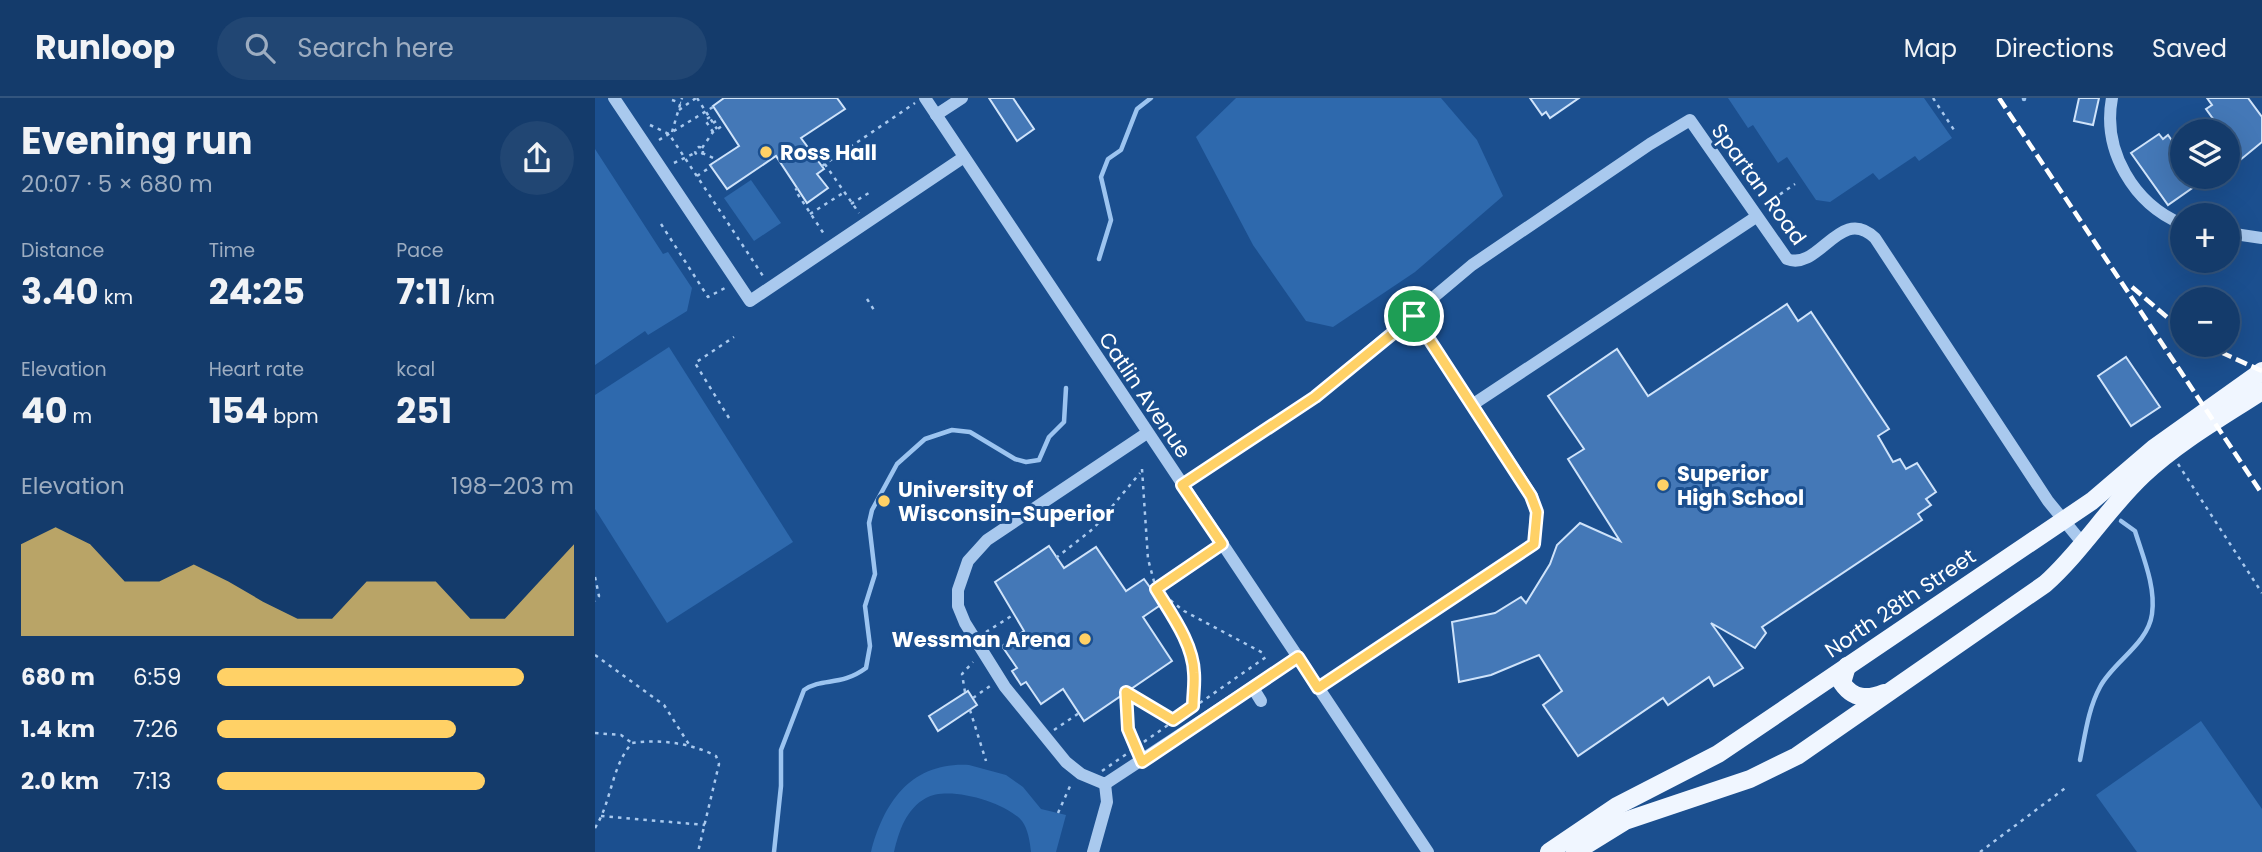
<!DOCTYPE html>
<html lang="en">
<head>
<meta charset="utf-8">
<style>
	body { margin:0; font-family:Poppins,sans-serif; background:#214673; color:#f1f3f6; height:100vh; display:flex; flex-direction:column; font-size:26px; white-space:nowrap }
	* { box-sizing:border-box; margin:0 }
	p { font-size:23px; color:#9dadc1 }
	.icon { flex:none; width:38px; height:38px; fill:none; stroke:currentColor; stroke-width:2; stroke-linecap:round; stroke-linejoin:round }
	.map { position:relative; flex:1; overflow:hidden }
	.sheet { display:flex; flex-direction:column; background:#143b6b; width:595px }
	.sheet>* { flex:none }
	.controls { position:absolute; left:1575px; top:21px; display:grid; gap:14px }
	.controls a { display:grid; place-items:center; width:70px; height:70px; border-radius:50%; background:#143b6b; box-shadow:0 7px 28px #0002,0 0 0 2px #33557e; font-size:35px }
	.pin { position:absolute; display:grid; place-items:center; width:60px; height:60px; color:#fff; margin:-30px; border:4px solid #fff; border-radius:50%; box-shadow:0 2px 7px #0007 }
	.round { display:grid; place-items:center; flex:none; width:74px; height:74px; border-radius:37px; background:#214673 }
	.overview { display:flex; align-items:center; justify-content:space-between; height:119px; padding:0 21px }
	h1 { font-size:38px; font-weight:700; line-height:52px }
	.figures { display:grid; grid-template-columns:repeat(3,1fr); gap:10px; height:119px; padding:7px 21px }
	.figures div { display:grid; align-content:center }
	.figures b { font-size:35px; font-weight:700 }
	.figures small { font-size:19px; font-weight:400 }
	.figures p { font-size:19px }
	.chart { height:196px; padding:14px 21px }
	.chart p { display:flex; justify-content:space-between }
	.chart svg { width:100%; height:126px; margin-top:7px; fill:#ffd166; opacity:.7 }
	ul { padding:0 21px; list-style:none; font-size:23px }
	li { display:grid; grid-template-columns:112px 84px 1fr; align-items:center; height:52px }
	li i { height:18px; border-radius:9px; background:#ffd166 }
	header { display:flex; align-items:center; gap:42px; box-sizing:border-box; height:98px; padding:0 35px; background:#143b6b; border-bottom:2px solid #33557e }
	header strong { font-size:33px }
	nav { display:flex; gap:38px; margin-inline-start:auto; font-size:24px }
	.search { width:490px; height:63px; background:#214673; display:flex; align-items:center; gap:18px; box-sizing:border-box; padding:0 24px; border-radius:38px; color:#9dadc1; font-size:26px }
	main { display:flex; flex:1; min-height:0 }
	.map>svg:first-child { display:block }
	.green { fill:#2e69ad }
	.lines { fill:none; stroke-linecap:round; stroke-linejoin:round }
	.stream { stroke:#9cc4f0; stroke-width:4.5 }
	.building { fill:#4478b7; stroke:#cfe3fa; stroke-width:2 }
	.path { stroke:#a9c9ee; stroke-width:2.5; stroke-dasharray:3.5 5; stroke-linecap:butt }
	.minor { stroke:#a9c9ee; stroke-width:12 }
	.major { stroke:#f0f6ff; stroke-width:18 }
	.rail { stroke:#fff; stroke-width:4.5; stroke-dasharray:12 5; stroke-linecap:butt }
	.route-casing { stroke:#fff; stroke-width:14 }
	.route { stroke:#ffd166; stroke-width:9 }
	.poi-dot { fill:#ffd166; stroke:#1b4f8f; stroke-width:2.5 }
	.labels { text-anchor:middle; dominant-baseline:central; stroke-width:6; stroke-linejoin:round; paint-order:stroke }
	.poi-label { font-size:21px; font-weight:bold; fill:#fff; stroke:#1b4f8f; text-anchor:start }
	.street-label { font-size:21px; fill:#fff; stroke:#1b4f8f }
</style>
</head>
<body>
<header>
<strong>Runloop</strong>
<div class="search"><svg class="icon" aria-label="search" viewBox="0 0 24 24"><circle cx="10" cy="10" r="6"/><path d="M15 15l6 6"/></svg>Search here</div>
<nav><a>Map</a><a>Directions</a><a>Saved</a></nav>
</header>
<main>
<section class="sheet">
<div class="overview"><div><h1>Evening run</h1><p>20:07 · 5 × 680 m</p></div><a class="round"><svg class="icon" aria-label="share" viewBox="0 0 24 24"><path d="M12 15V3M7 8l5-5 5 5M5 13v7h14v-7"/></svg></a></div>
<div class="figures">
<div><p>Distance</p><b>3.40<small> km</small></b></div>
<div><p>Time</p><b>24:25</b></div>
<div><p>Pace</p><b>7:11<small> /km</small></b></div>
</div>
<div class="figures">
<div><p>Elevation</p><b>40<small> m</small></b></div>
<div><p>Heart rate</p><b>154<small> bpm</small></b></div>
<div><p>kcal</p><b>251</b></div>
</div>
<div class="chart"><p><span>Elevation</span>198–203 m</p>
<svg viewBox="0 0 160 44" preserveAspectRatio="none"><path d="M0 44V12L10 6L20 12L30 25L40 25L50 19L60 25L70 32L80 38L90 38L100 25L110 25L120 25L130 38L140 38L150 25L160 12V44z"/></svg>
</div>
<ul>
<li><b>680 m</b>6:59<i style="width:86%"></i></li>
<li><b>1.4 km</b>7:26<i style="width:67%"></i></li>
<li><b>2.0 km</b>7:13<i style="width:75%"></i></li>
</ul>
</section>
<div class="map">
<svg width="1667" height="754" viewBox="0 0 1667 754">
	<rect width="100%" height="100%" fill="#1b4f8f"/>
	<g class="green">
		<polygon points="641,0 846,0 882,42 908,98 820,174 738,229 711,223 658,147 601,39"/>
		<polygon points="1133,0 1329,0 1357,40 1324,63 1320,58 1284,82 1278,75 1235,104 1221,102 1192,59 1183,65 1158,27 1153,30"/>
		<polygon points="0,51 68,156 73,154 97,190 92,213 53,237 50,233 0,267"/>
		<polygon points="156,82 186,125 159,143 129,100"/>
		<polygon points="74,249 198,444 72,525 0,411 0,297"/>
		<polygon points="1606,623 1667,711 1667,754 1542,754 1501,697"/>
		<path d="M374,667l37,10 17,12 18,22 25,6 -10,37h-25c-1,-10 -3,-23 -9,-31 -16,-19 -74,-36 -96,-23 -20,11 -27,33 -32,54h-23c13,-50 40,-90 98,-87z"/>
	</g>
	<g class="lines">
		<g class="stream">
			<polyline points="1429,0 1429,1"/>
			<polyline points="504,161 516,122 506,79 513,61 526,52 542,11 556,0"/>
			<path d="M1485,662c5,-24 8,-51 20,-73 13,-25 48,-43 52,-73 4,-27 -9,-57 -17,-83l-14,-10"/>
			<path d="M179,754l7,-66v-36l23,-60c19,-13 36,-3 62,-22l4,-22 -5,-40 10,-32 -6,-51 3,-13 25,-46 28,-25 27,-9 18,2 45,27 11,3 13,-2 10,-23 15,-15 2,-34"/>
		</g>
	</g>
	<g class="building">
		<polygon points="129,0 242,0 250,11 206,40 229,71 222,76 233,90 212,105 181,58 132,91 115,67 144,48 118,8"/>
		<polygon points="394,0 418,0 439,31 422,43"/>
		<polygon points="935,0 984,0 955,20 951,14 947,17"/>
		<polygon points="1484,0 1504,0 1498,27 1479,23"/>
		<polygon points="1612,0 1653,0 1667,19 1667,44 1633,72 1633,33 1608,33 1621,25 1611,11 1617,7"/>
		<polygon points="1564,36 1568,41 1573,37 1583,51 1587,48 1587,79 1613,79 1573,107 1536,55"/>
		<polygon points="1192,206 1203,223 1216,214 1294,331 1283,338 1298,364 1305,361 1311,371 1322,365 1341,394 1331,401 1336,407 1323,416 1327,422 1167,529 1171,535 1160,550 1116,525 1148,570 1119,588 1114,579 1073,607 1068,600 983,658 948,607 967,593 944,557 896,577 864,584 857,524 900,515 926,499 931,505 955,466 962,447 985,425 1025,443 973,361 989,351 953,298 1022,251 1053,298"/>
		<polygon points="1531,259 1565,309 1536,328 1503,278"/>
		<polygon points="454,448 469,470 501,449 531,493 549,481 567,506 548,519 577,563 489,623 468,591 446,606 431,584 426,587 417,573 422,570 407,548 429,533 400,484"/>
		<polygon points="373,593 382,607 343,633 334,618"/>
	</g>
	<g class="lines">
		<g class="path">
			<polyline points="102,0 122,31"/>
			<polyline points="1338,0 1361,35"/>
			<polyline points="77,2 86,5"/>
			<polyline points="84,12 101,0"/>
			<polyline points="115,19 110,22 118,34"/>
			<polyline points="118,25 126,20"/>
			<polyline points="55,27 74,36 168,178"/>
			<polyline points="77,34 87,0"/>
			<polyline points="64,42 118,9"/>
			<circle cx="104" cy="53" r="4"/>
			<polyline points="107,50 118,34 130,26"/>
			<polyline points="220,52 264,115"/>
			<polyline points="107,55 123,62"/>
			<polyline points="79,65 100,55"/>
			<polyline points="227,68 320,5"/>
			<polyline points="102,78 117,68"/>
			<polyline points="203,90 200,92 229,136"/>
			<polyline points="256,106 277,93"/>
			<polyline points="1171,106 1200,86"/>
			<polyline points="215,116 248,95"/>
			<polyline points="66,126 113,199 130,190"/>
			<polyline points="272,201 279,212"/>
			<polyline points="134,320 100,265 139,239"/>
			<polyline points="1583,366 1667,495"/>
			<polyline points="547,371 553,461 561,491"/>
			<polyline points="461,460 499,430 545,375"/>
			<polyline points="0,479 4,498 0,503"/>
			<polyline points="558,493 616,454"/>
			<polyline points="391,534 418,517"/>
			<polyline points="0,557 69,607 95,648"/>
			<polyline points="370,594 367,576 378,564"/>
			<polyline points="531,594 533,631 538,648"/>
			<polyline points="531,594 579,623"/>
			<polyline points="378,600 395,588"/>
			<path d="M598,608c0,-11 2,-22 1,-33 -1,-30 -23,-59 -38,-84l28,22 79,42"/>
			<polyline points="375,612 391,663"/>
			<polyline points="459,632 484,615"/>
			<polyline points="0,635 26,637 37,645"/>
			<polyline points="507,673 671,559"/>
			<polyline points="463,715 476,686"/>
			<polyline points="6,718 110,727"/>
			<path d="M0,730c17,-27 16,-61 37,-85 27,-4 59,0 84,13l3,8 -21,88"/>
			<polyline points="1385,754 1473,688"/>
		</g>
		<g class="minor">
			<polyline points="19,0 155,203 369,59"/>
			<polyline points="330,0 833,754"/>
			<path d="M1517,0c-10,53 22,106 70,126"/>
			<polyline points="341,17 367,0"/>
			<polyline points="1633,135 1667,140"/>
			<polyline points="877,307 1161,119"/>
			<polyline points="552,335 392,442 373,463 363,492 363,508 370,525 410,589 471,664 486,676 510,686 703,559"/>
			<path d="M587,387l133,-88 157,-132 178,-121 40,-24 97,139c32,13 53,-55 88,-21l173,263 36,44"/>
			<polyline points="658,590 666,603"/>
			<polyline points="723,590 939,446 941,414 937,398 819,218"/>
			<polyline points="498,754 512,704 510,686"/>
		</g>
		<g class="major">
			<path d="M1252,568l-5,17c11,16 25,17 42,10"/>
			<polyline points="954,754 1022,708 1123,656 1497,403 1559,350 1667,273"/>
			<path d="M980,754l50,-31 125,-42 47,-23 248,-172c37,-33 62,-75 98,-109 35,-33 79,-58 119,-84"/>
		</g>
		<g class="rail">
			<polyline points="1404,0 1667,396"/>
			<polyline points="1537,189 1587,232"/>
			<polyline points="1610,247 1667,273"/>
		</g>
	</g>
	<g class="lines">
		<g class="route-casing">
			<path id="route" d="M819,218l117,180 6,16 -3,32 -216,144 -20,-31 -156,105 -14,-33 -2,-37 47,28 20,-14c0,-11 2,-22 1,-33 -1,-30 -23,-59 -38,-84l66,-45 -40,-59 133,-88z"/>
		</g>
		<use href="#route" class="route"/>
	</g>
	<g class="poi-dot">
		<circle cx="171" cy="54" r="7"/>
		<circle cx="1068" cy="387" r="7"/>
		<circle cx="289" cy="403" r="7"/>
		<circle cx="490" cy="541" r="7"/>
	</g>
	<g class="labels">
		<g class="poi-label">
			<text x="185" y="54">Ross Hall</text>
			<text x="1082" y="375">Superior<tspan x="1082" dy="24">High School</tspan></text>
			<text x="303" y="391">University of<tspan x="303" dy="24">Wisconsin-Superior</tspan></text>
			<text x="476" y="541" text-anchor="end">Wessman Arena</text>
		</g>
		<g class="street-label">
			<text transform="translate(1164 86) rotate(54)">Spartan Road</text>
			<text transform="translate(550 297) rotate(56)">Catlin Avenue</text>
			<text transform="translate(1305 505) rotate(-34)">North 28th Street</text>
		</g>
	</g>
</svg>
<div class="controls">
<a><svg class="icon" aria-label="layers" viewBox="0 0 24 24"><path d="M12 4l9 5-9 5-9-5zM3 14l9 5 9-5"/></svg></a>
<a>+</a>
<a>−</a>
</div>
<div class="pin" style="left:819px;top:218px;background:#1e9e55"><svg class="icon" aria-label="arrive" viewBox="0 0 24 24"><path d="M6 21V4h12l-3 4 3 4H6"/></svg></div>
</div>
</main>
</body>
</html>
